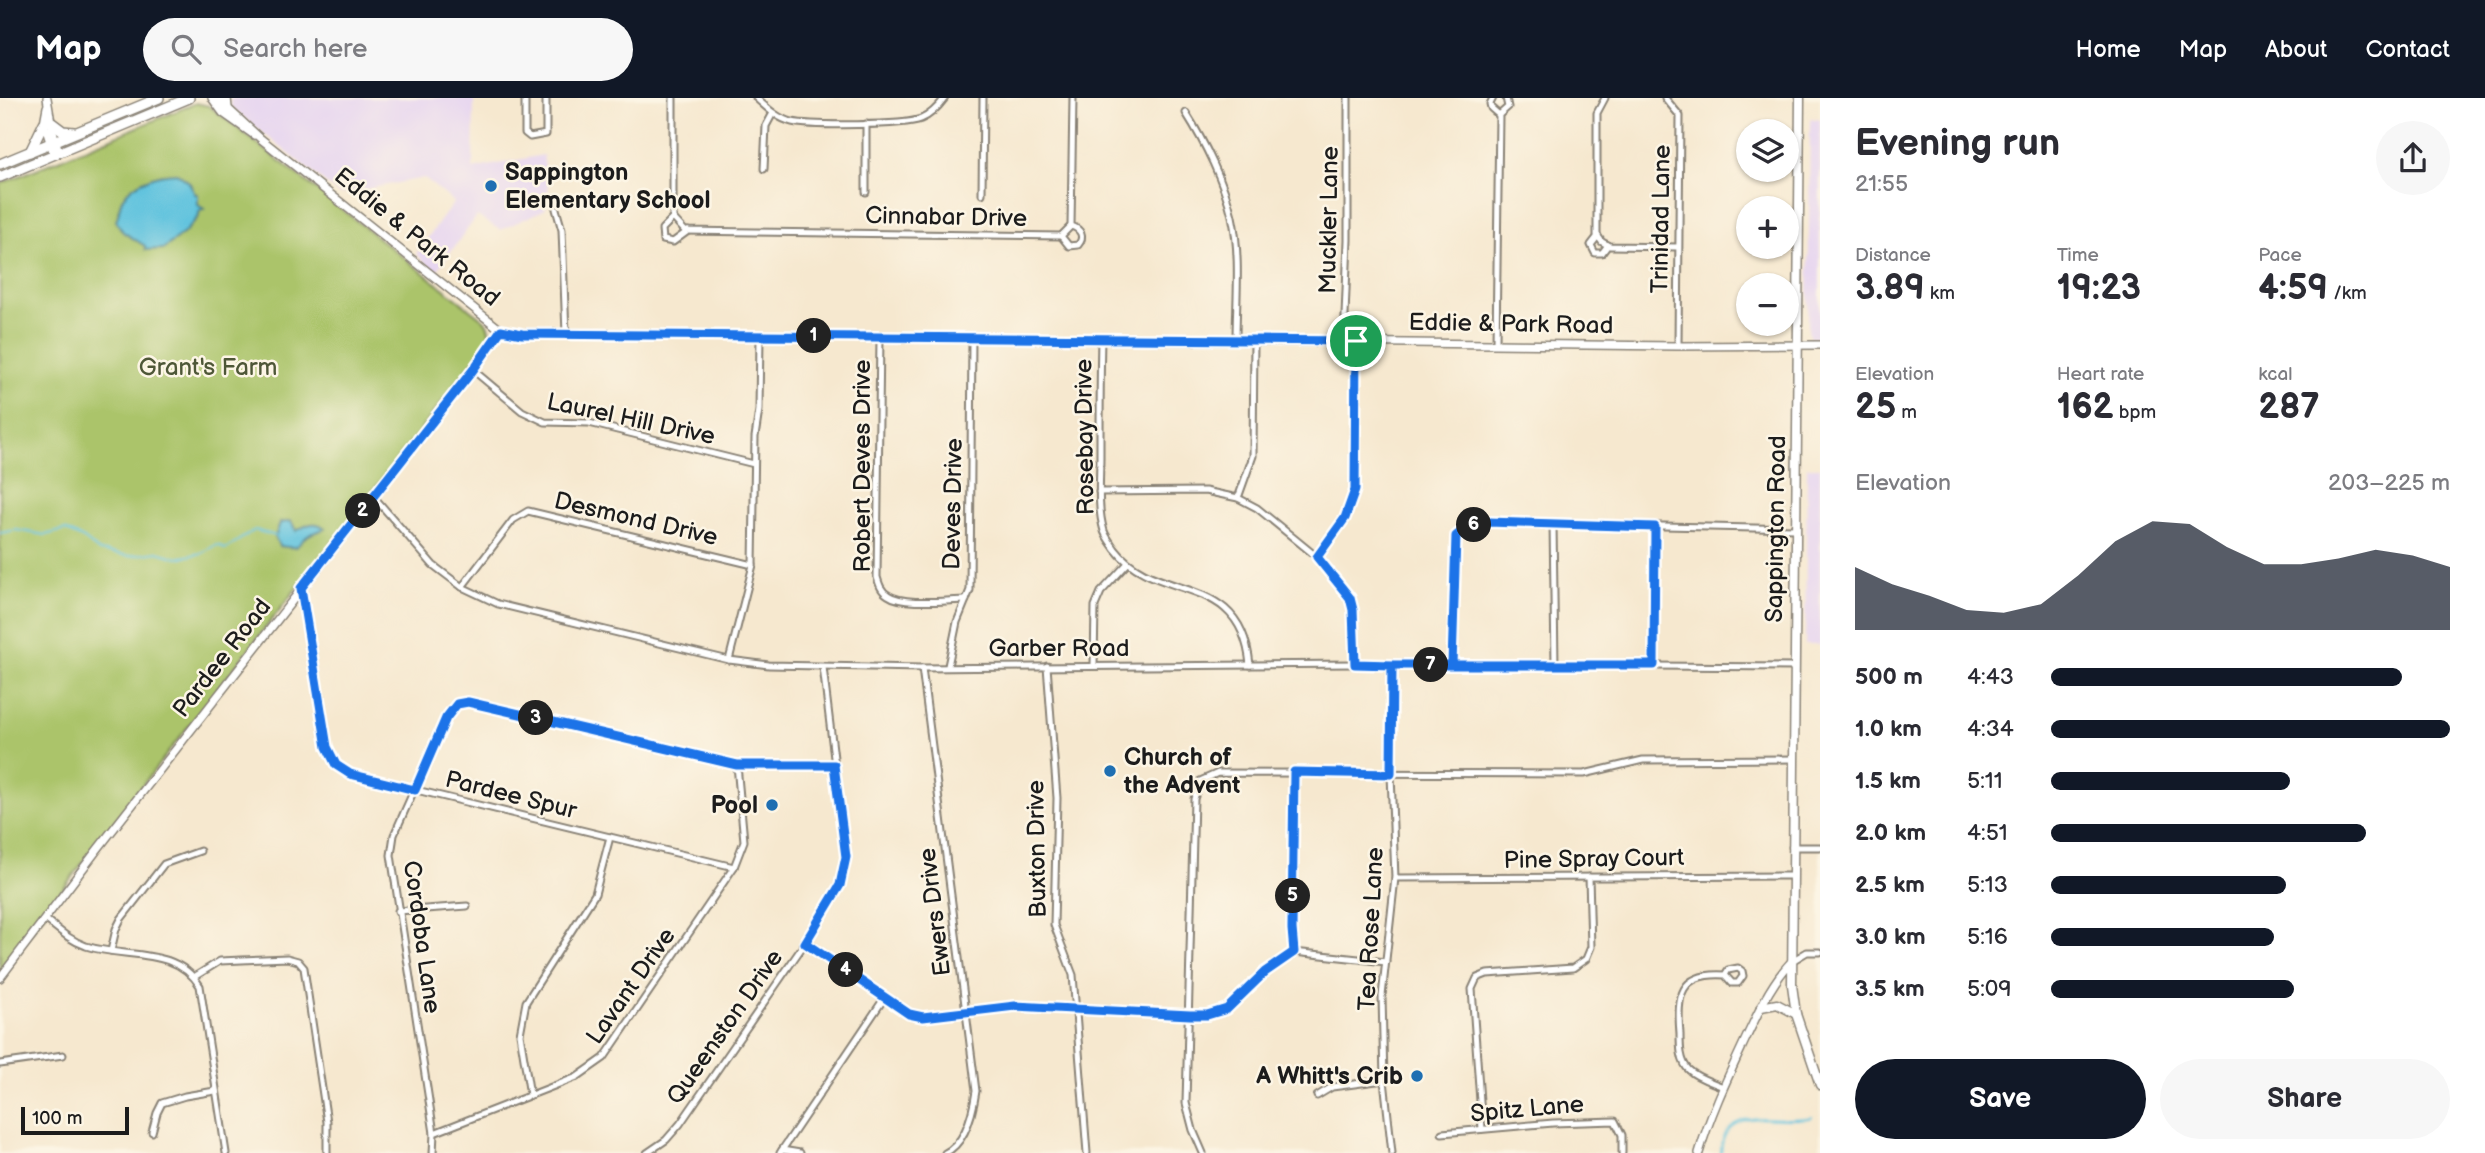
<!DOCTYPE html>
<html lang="en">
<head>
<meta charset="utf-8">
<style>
	body { margin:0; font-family:"Balsamiq Sans",sans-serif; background:#f7f7f7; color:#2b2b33; height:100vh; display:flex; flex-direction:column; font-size:26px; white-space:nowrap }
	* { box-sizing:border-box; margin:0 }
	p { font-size:23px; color:#7c7c81 }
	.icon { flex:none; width:38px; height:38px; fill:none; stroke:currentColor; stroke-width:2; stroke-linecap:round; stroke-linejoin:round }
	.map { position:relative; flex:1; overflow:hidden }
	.panel { display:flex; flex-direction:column; background:#fff; width:665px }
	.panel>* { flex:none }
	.fabs { position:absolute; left:1736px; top:21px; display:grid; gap:14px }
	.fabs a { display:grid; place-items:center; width:63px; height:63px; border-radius:50%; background:#fff; box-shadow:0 2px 5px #0004; font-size:35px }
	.scale { position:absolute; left:21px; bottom:18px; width:108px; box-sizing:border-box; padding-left:7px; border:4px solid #1c1c1c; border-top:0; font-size:19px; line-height:24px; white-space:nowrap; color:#1c1c1c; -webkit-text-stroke:5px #fcf5e5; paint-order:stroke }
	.pin { position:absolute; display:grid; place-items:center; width:60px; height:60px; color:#fff; margin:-30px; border:4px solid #fff; border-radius:50%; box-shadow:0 2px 7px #0007 }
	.km { position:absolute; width:35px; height:35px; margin:-18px; border-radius:50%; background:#222; color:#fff; font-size:19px; line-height:35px; text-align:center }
	.round { display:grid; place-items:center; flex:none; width:74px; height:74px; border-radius:37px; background:#f7f7f7 }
	.summary { display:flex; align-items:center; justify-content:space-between; height:119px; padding:0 35px }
	h1 { font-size:38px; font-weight:600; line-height:52px }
	.figures { display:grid; grid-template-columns:repeat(3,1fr); gap:10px; height:119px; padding:7px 35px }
	.figures div { display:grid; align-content:center }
	.figures b { font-size:35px; font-weight:600 }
	.figures small { font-size:19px; font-weight:400 }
	.figures p { font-size:19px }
	.chart { height:196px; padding:14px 35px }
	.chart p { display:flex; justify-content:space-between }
	.chart svg { width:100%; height:126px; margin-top:7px; fill:#111827; opacity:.7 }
	.cta { display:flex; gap:14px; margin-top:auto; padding:14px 35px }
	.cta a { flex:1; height:80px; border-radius:42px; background:#111827; color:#fff; font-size:28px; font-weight:600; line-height:80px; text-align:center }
	.cta a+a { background:#f7f7f7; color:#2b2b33 }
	ul { padding:0 35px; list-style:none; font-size:23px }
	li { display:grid; grid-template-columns:112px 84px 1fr; align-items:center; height:52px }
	li i { height:18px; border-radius:9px; background:#111827 }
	header { display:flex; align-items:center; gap:42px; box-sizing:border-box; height:98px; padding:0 35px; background:#111827; color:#fff }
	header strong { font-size:33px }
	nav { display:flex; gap:38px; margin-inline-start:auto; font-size:24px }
	.search { width:490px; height:63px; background:#f7f7f7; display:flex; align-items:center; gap:18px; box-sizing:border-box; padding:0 24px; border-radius:38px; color:#7c7c81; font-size:26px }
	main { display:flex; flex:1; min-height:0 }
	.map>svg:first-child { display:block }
	.built { fill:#e5d3f1 }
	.green { fill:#abc46a; stroke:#647043; stroke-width:2 }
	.water { fill:#60c3de; stroke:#3e707d; stroke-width:2 }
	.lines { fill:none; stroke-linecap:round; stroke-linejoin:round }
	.stream { stroke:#60c3de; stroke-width:2 }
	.minor-casing { stroke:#898276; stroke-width:9 }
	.tertiary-casing { stroke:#898276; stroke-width:10 }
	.secondary-casing { stroke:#898276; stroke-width:11 }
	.primary-casing { stroke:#898276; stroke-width:12 }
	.minor { stroke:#fff; stroke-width:5 }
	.tertiary { stroke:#fff; stroke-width:7 }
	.secondary { stroke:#fff; stroke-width:8 }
	.primary { stroke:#fff; stroke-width:9 }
	.route-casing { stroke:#fff; stroke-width:14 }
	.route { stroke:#1a73e8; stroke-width:9 }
	.poi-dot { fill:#1f6fb2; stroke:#fcf5e5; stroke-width:2.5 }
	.labels { text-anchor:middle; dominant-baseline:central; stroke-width:5; stroke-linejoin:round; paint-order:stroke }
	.poi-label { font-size:24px; font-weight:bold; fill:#1c1c1c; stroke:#fcf5e5; text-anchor:start }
	.street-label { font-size:24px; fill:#1c1c1c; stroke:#fcf5e5 }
	.park-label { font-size:24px; fill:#4e5737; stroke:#fcf5e5 }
</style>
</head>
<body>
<header>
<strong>Map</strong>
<div class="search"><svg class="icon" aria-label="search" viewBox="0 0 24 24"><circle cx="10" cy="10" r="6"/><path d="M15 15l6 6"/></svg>Search here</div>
<nav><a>Home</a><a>Map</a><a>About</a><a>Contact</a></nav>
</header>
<main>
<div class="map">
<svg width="1820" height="1055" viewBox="0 0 1820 1055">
	<rect width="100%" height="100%" fill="#fcf5e5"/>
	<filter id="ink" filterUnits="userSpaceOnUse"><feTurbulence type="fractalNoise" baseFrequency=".0143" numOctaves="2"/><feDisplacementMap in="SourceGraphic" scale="14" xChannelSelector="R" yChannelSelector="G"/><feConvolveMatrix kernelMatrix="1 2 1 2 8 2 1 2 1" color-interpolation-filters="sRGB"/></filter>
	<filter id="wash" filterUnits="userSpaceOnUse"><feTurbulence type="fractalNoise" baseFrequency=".00686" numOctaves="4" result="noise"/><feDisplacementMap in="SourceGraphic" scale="28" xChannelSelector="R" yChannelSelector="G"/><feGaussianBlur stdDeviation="1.57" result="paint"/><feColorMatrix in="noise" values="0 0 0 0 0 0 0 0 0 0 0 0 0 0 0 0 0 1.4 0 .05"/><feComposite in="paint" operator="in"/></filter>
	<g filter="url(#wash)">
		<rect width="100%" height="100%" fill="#f6e8cf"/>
		<g class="built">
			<polygon points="230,0 474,0 473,71 543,57 550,101 544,112 500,132 477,118 436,174 416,156 454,104 424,80 339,96 231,9"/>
			<polygon points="1810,21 1820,21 1820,240 1810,239 1808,236"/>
			<polygon points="1807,369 1820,369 1820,547 1805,547"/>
		</g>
		<path class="green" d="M196,5l13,3 275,214c8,9 6,17 0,27 -160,210 -327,414 -484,626v-789z"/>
		<g class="water">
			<path d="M177,75l12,9 6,12h3v11l6,4 -5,3v4l-15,17 -21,16 -18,1v-4l-22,-14 -7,-11c3,-7 3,-15 6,-22 11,-18 36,-26 55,-26z"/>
			<path d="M291,423l5,10c11,-6 18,-11 29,-3 -5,4 -10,3 -16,7 -16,10 -4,15 -30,11l-4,-9 5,-14z"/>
		</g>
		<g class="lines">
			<g class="stream">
				<polyline points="0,435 16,432 45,437 65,432 84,441 99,453 129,458 158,454 178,460 202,455 214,448 219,447 225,451 255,432 276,438"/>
				<path d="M1721,1055c2,-53 61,-27 91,-36"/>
			</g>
		</g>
	</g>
	<g filter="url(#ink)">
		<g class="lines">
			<g class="minor-casing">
				<g id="minor">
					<polyline points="525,0 525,35 530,39 546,36 546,0"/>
					<polyline points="673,0 673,120 685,133 1061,138 1071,128 1073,0"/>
					<path d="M756,0c10,9 22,21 36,24 20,4 111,4 129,-3 10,-4 18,-13 24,-21"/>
					<polyline points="1493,0 1490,6 1491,10 1499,17"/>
					<polyline points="1605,0 1597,15 1597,137 1602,144 1610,148 1678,149"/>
					<polyline points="1665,0 1680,18 1678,248"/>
					<path d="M1186,15c19,30 38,69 46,103 9,40 4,84 4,124"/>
					<polyline points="866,26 866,94"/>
					<polyline points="764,71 766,28 773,15"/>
					<polyline points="982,96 983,0"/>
					<polyline points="556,111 562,132 566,236"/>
					<polyline points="673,120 662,131 663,142 673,144 688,133"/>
					<path d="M1061,138l8,10 9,-1c7,-8 3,-16 -7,-19"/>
					<polyline points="1598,138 1591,147 1595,155 1602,155 1608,147"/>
					<path d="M880,239l-3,240c2,7 4,14 11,18 15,11 60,5 78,5"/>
					<path d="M1101,241c-1,39 -1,78 -1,117 0,24 -3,52 4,75 2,6 7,12 11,18 42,55 126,21 135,116"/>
					<polyline points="1344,243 1348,142 1348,0"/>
					<polyline points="1496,245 1499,17 1508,9 1506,0"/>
					<polyline points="473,272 522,313 545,324 589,325 754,366"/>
					<polyline points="1099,394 1205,393 1238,400 1257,410 1317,459 1350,500 1353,512 1355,566"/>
					<polyline points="374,399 433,467 462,489 498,506 729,562 769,567 922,570 1355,566 1794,569"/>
					<polyline points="1238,400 1253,358 1254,242"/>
					<polyline points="1553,426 1555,567"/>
					<polyline points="1317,459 1345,420 1355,392 1356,243"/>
					<polyline points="462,489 513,422 528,413 753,467"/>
					<polyline points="301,490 327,650 336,667 350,676 734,769"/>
					<polyline points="729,562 753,467 755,339 759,312 760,238"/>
					<polyline points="1094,567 1095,508 1101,494 1127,466"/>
					<polyline points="1453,567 1456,438 1469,428 1488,424 1795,431"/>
					<polyline points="1654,567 1655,429"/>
					<polyline points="948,568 957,524 970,492 972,240"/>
					<polyline points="1047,568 1057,700 1054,827 1073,877 1087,1055"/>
					<path d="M922,570l54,423c-3,21 -10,52 -31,62"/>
					<polyline points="1792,749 1820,749"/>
					<polyline points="1395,780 1792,778"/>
					<polyline points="398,813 467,808"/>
					<path d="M45,821c13,10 24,21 41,27 40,13 89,0 114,40l26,167"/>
					<polyline points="805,845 909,916 923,919 1015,908 1207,917 1226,911 1265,874 1294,854 1386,864"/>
					<polyline points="111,853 116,831 121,821 164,766 200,753"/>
					<polyline points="1294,854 1292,831 1295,675"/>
					<polyline points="1792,863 1807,854 1820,854"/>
					<polyline points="194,879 220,863 287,860 298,863 304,870 327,1024 327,1055"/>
					<polyline points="0,966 63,957"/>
					<path d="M1723,989c-11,-5 -26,-9 -34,-17 -9,-8 -9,-24 -9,-36 -3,-38 -1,-62 45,-59l7,8h6l5,-7 -1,-5 -4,-3 -10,2 -3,5"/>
					<polyline points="530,997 520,936 526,904 595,796 610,739"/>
					<polyline points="1317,998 1332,989 1384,982"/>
					<polyline points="1482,1031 1472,891 1477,880 1487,876 1573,870 1586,861 1591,849 1589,779"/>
					<polyline points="152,1034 157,1015 162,1005 185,998 215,993"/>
					<polyline points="434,1035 577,979 604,960 734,769 744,743 737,667"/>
					<polyline points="1442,1035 1553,1025 1615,1023 1622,1037 1622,1055"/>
					<polyline points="782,1052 800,1055"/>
					<polyline points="433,1055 434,1035 391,757 394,737 446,620 457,606 468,604 475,605 737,667 834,667"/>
					<polyline points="647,1055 666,1042 680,1026 805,845 840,787 846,759 823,569"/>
					<polyline points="780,1055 885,899"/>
					<polyline points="1203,1055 1193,1032 1186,1005 1194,701 1200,683 1218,675 1584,676 1643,662 1793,661"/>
					<polyline points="1392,1055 1384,982 1382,898 1395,780 1391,676 1392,567"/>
				</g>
			</g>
			<g class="tertiary-casing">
				<g id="tertiary">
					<polyline points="47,0 52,30 59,54"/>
					<polyline points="212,0 223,15 254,37"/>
					<polyline points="219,0 224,7 261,41 501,232 511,235 1678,248 1820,247"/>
					<polyline points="47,9 44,25 54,57"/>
					<polyline points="0,880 97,752 473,272 501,232"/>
					<path d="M1699,1055c12,-41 30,-78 48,-117 13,-27 24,-53 45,-75"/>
				</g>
			</g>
			<g class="secondary-casing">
				<g id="secondary">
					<polyline points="1800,0 1792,887 1796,916 1820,987"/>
					<polyline points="1761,909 1777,906 1796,916"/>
				</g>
			</g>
			<g class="primary-casing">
				<g id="primary">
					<polyline points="226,0 227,10"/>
					<polyline points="51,24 63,33 74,34"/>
					<polyline points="30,54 44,25"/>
					<polyline points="0,66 159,0"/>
					<polyline points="0,79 189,0"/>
				</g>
			</g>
			<use href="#minor" class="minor"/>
			<use href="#tertiary" class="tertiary"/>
			<use href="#secondary" class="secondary"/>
			<use href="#primary" class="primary"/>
		</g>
	</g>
	<g class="lines" filter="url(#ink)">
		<g class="route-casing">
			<polyline id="route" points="1356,243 522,236 501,232 473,272 301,490 327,649 336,667 350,676 415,692 446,620 457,606 468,604 737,667 834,667 846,759 840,787 805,845 909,916 923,919 1015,908 1190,917 1207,917 1227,911 1265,874 1294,854 1292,831 1294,674 1391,676 1392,567 1452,567 1456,438 1469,428 1488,424 1655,429 1654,567 1392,567 1355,566 1353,512 1350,500 1317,459 1345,420 1355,392 1356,243"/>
		</g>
		<use href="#route" class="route"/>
	</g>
	<g class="poi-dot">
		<circle cx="491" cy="88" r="7"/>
		<circle cx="1110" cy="673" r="7"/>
		<circle cx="772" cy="707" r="7"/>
		<circle cx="1417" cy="978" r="7"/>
	</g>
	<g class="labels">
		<g class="poi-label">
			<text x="505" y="74">Sappington<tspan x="505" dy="28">Elementary School</tspan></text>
			<text x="1124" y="659">Church of<tspan x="1124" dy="28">the Advent</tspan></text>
			<text x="758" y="707" text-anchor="end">Pool</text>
			<text x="1403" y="978" text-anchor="end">A Whitt's Crib</text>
		</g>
		<g class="street-label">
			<text transform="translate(946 119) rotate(1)">Cinnabar Drive</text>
			<text transform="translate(1661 121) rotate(-89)">Trinidad Lane</text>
			<text transform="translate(1329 122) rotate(-89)">Muckler Lane</text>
			<text transform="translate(417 139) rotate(39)">Eddie &amp; Park Road</text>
			<text transform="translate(1511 226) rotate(1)">Eddie &amp; Park Road</text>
			<text transform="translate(631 321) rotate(12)">Laurel Hill Drive</text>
			<text transform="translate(1085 339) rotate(-91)">Rosebay Drive</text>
			<text transform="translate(862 368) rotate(-90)">Robert Deves Drive</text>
			<text transform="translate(953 406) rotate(-89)">Deves Drive</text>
			<text transform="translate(636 421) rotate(13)">Desmond Drive</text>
			<text transform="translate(1776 431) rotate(-89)">Sappington Road</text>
			<text x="1059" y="550">Garber Road</text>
			<text transform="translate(222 560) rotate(-52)">Pardee Road</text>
			<text transform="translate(511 697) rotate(14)">Pardee Spur</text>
			<text transform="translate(1037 751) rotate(-91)">Buxton Drive</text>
			<text transform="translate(1594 761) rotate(-1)">Pine Spray Court</text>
			<text transform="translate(935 814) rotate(-97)">Ewers Drive</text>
			<text transform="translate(1371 831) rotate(-87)">Tea Rose Lane</text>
			<text transform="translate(422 839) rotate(82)">Cordoba Lane</text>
			<text transform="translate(631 888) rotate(-55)">Lavant Drive</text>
			<text transform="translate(725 929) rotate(-55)">Queenston Drive</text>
			<text transform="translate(1527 1011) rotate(-5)">Spitz Lane</text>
		</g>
		<g class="park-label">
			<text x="208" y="269">Grant's Farm</text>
		</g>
	</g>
</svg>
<div class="fabs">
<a><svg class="icon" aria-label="layers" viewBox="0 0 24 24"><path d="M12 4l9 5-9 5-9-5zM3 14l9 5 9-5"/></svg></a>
<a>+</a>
<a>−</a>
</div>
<div class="scale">100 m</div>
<div class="pin" style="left:1356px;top:243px;background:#1e9e55"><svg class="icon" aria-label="arrive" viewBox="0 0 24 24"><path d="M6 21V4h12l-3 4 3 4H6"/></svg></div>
<b class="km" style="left:814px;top:238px">1</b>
<b class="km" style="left:363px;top:413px">2</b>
<b class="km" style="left:536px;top:620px">3</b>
<b class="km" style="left:846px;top:872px">4</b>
<b class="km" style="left:1293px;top:798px">5</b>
<b class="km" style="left:1474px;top:427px">6</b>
<b class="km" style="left:1431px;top:567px">7</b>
</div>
<section class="panel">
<div class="summary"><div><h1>Evening run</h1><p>21:55</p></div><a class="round"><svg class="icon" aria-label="share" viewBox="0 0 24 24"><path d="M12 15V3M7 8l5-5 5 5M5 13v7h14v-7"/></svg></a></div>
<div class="figures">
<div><p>Distance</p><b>3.89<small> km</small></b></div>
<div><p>Time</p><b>19:23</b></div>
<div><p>Pace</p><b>4:59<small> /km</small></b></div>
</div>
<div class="figures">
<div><p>Elevation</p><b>25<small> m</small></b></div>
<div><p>Heart rate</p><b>162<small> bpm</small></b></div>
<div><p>kcal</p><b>287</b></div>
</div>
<div class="chart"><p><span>Elevation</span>203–225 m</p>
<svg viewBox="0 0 160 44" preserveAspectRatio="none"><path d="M0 44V22L10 28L20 32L30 37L40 38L50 35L60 25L70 13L80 6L90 7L100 15L110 21L120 21L130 19L140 16L150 18L160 22V44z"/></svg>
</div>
<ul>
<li><b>500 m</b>4:43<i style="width:88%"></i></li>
<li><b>1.0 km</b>4:34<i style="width:100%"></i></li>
<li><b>1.5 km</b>5:11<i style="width:60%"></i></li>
<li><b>2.0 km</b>4:51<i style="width:79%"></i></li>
<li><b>2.5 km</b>5:13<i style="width:59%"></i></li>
<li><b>3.0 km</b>5:16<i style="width:56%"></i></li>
<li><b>3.5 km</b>5:09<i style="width:61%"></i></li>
</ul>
<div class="cta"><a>Save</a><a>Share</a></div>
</section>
</main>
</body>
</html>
